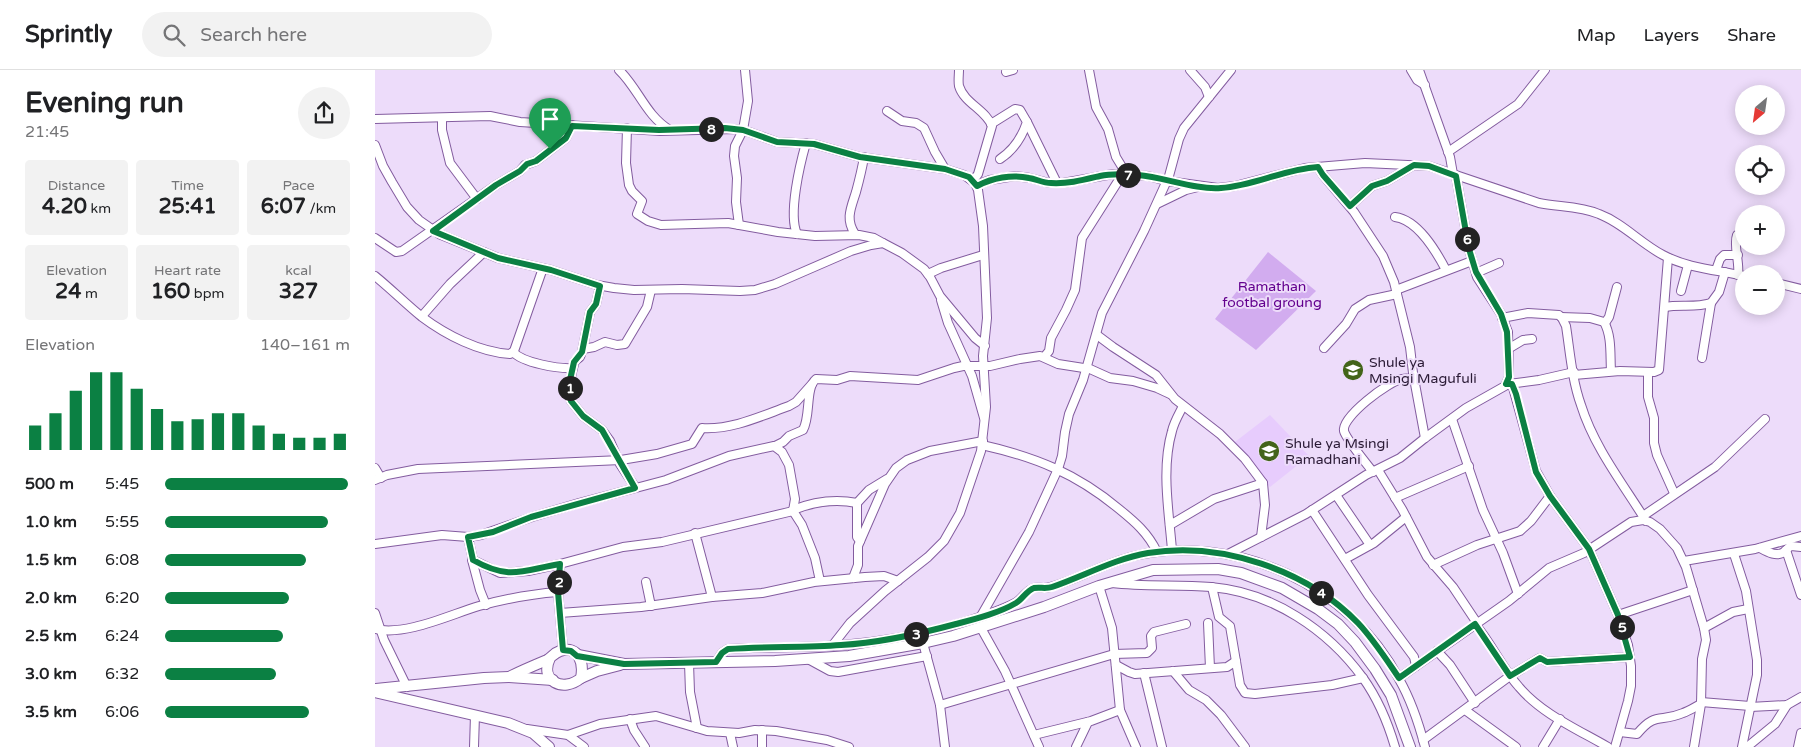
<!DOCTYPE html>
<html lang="en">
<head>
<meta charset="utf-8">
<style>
	body { margin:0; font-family:"Varela Round",sans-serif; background:#f2f2f2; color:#202124; height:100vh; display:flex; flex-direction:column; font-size:19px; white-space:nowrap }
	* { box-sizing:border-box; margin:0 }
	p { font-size:16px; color:#757577 }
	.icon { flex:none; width:28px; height:28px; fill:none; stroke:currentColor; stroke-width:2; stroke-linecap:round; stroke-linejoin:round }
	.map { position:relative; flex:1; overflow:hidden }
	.sheet { display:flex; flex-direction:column; background:#fff; width:375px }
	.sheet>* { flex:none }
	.needle { width:32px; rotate:209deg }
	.fabs { position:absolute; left:1360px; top:15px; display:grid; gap:10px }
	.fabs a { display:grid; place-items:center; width:50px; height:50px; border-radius:50%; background:#fff; box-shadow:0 2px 12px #0003; font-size:25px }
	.pin { position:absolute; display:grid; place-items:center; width:42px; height:42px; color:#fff; margin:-51px -21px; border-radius:50% 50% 50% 0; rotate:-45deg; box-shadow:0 0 5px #0007 }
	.pin .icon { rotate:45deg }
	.km { position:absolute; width:25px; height:25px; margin:-12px; border-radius:50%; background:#222; color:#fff; font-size:14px; line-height:25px; text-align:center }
	.round { display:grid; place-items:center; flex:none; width:52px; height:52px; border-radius:26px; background:#f2f2f2 }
	.headline { display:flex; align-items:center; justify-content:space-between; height:85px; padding:0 25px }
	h1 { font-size:28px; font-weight:800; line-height:38px }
	.metrics { display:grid; grid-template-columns:repeat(3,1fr); gap:8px; height:85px; padding:5px 25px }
	.metrics div { display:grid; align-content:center; border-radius:5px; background:#f2f2f2; text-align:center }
	.metrics b { font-size:21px; font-weight:800 }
	.metrics small { font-size:14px; font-weight:400 }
	.metrics p { font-size:14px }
	.chart { height:140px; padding:10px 25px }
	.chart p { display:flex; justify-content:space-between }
	.chart svg { width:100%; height:90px; margin-top:5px; stroke:#0b8043; stroke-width:6 }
	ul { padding:0 25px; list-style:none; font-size:16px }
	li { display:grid; grid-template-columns:80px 60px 1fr; align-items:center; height:38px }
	li i { height:12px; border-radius:6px; background:#0b8043 }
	header { display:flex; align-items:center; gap:30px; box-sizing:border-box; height:70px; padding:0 25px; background:#fff; border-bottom:1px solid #e0e0e0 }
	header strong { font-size:24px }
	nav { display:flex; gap:28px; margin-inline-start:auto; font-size:18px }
	.search { width:350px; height:45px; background:#f2f2f2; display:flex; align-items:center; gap:12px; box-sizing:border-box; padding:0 18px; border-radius:28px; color:#757577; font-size:19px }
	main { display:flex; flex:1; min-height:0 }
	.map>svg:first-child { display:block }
	.built { fill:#e7ccfd }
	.green { fill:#d2acef }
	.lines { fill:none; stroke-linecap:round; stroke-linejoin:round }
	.minor-casing { stroke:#835c9f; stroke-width:10 }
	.major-casing { stroke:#835c9f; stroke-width:12 }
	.minor { stroke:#fff; stroke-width:8 }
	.major { stroke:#fff; stroke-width:10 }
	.route-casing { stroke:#fff; stroke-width:10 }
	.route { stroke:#0b8043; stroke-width:6 }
	.labels { text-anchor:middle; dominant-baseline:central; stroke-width:4; stroke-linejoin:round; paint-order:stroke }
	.park-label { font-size:14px; fill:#63008e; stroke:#eddcfa }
	.poi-label { font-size:14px; fill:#2b1b36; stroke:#eddcfa; text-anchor:start }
</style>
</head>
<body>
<header>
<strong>Sprintly</strong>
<div class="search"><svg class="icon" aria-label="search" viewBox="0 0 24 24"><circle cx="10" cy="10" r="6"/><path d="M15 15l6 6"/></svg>Search here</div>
<nav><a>Map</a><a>Layers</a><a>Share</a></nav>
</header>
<main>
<section class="sheet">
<div class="headline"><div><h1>Evening run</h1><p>21:45</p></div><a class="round"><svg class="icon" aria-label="share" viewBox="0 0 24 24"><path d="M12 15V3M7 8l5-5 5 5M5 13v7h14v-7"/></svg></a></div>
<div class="metrics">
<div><p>Distance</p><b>4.20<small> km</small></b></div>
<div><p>Time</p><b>25:41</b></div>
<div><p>Pace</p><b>6:07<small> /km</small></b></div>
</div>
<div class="metrics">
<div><p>Elevation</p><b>24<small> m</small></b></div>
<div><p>Heart rate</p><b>160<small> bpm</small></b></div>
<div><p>kcal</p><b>327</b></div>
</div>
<div class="chart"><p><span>Elevation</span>140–161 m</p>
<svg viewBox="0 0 160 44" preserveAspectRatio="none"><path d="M5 44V32M15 44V26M25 44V15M35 44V6M45 44V6M55 44V14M65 44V24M75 44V30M85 44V29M95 44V26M105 44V26M115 44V32M125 44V36M135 44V38M145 44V38M155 44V36"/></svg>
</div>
<ul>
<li><b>500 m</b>5:45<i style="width:99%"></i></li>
<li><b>1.0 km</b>5:55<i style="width:88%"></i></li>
<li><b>1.5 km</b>6:08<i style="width:76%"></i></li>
<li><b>2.0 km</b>6:20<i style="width:67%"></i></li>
<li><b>2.5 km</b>6:24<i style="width:64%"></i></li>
<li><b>3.0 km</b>6:32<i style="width:60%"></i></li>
<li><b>3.5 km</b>6:06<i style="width:78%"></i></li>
</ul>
</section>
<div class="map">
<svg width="1426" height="677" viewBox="0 0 1426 677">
	<rect width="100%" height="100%" fill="#eddcfa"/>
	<polygon class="built" points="895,345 934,386 895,417 856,375"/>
	<polygon class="green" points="893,182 941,221 881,280 840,249"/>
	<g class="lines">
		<g class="minor-casing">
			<g id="minor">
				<path d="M244,0c19,18 27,46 51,60"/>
				<path d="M584,0c0,5 -1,11 0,16 5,17 27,24 33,40l-14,48 -5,7"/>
				<polyline points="714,0 721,37 733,59 741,87 752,105"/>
				<polyline points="815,0 830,17 834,27"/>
				<polyline points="1036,0 1042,10 1050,15"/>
				<polyline points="1044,0 1075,87 1078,104"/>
				<polyline points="631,2 638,0"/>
				<polyline points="512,41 527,51 541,53 549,58 560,82 570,99"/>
				<polyline points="67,48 67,60 75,93 102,129"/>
				<polyline points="0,49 115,46 145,52 285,61 361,59 374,62 402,72 439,74 485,87 570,99 589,105 600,113 603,120 608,156 612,248 608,286 611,337 606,381 585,443 569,471 553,487 510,521 475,553 457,576"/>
				<polyline points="652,52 682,113"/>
				<path d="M616,54l24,-15 5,1 7,12c-5,15 -13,28 -27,37"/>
				<polyline points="252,58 251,93 254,115 257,121 267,131 262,144 273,151 286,155 353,153 403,162 440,166 484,165 499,168 508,173"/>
				<polyline points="0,75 8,96 17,112 32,137 44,150 64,164 123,188 176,200 222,215 239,218 259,220 307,219 365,221 380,220 400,214 476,181 496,175 508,173 527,183 549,199 555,207 565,226 600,268 610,276"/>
				<polyline points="1073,82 1143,34 1170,0"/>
				<polyline points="943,97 948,105 979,142 1008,186 1019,212 1035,277 1038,303 1050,368"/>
				<path d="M602,115l13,-5 25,-4 15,2 19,5h14l50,-9 35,2 19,5 51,7 17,-2 70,-18 60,-5 64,3 110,37c19,4 41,3 60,11 24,9 41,29 64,41 24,13 54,15 81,21"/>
				<polyline points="782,134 811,120 823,117"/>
				<polyline points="975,136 997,116 1012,111 1039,95"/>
				<path d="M1020,147c23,3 41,34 51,53"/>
				<polyline points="364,155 361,132 362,108 359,86 360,76 368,60 373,31 370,0"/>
				<path d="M422,164c-9,-20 3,-70 9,-91"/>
				<path d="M480,164c-10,-15 -4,-26 1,-42 3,-11 6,-23 8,-35"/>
				<polyline points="0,168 21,182 27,181 121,115 145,101 150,95 161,91 191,68 197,55"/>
				<polyline points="1341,200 1345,189 1349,185 1363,185"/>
				<polyline points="1101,203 1124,193"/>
				<polyline points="553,204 566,198 608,185"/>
				<path d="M1363,205c2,-13 -5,-30 -1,-40l7,-1"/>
				<path d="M0,206c16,13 31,28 47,41 24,18 57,35 88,37l4,-3 29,-83"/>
				<polyline points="1401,213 1426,219"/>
				<polyline points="1021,220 1097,191"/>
				<polyline points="1306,221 1313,195"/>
				<polyline points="566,230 573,253 597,306 609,348"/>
				<path d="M1290,237c15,-3 30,1 46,-4l8,-11 6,-20"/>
				<polyline points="47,246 75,214 109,182"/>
				<path d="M1186,247l29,1 14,4c8,14 6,33 7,49"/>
				<path d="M1127,248l26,-5 31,2 3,3 4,8c4,26 6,54 15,79 13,42 42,79 65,116"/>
				<polyline points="1230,253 1234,247 1242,217"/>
				<polyline points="722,265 738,277 781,305 800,329 845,364 870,389 888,413 890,435 886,467"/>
				<polyline points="949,278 971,254 980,239 994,230 1022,224"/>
				<polyline points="208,279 219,277 230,272 242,275 250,274 272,237 276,220"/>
				<polyline points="1133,279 1148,270 1157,269"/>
				<path d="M138,282c10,11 46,17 60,16l2,-7 5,-4 2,-5 8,-40 6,-8 4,-18"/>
				<polyline points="669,287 674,281 676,268 691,240 700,220 707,168 747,105"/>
				<polyline points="1327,288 1336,233"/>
				<polyline points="198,298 194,316 196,331 208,346 227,360 235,371 245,394 260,417"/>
				<polyline points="1273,302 1273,327 1279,348 1279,373 1282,385 1299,423"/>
				<polyline points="1199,305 1245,301 1279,302 1284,300 1293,188"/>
				<polyline points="1134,314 1164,310 1199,302"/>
				<polyline points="1137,314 1161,401 1175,426 1214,479 1243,545 1253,575 1256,596 1256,616 1253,631 1240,677"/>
				<polyline points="1077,349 1108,440 1128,483 1143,524"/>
				<path d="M607,375c54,12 95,29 137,64 16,13 29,24 38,43"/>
				<path d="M400,376l8,-4 6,-6 14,-6c8,-14 2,-42 13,-51l21,1 13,-4 68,4 36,-12 9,-2h27l30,-7 20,-3 18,8 32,5 20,9 23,3 24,7 13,6"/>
				<polyline points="0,398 6,408"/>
				<polyline points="1003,400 1027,439 1052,487 1078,517 1102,553"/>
				<path d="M998,402c-7,-9 -27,-33 -29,-41 -3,-14 45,-50 58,-52 4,-1 8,0 12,0"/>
				<path d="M0,410l12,-5 31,-6 203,-9 36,-6 35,-10 10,-16c30,2 59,-12 87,-22l7,-4 16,-18"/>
				<polyline points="961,425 995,475"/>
				<polyline points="1020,428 1094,396"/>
				<path d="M418,440c20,-8 43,-11 64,-7"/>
				<polyline points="937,440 993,525 1039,587 1041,596"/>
				<polyline points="1268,446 1340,397 1390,349"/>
				<polyline points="795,455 839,429 888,413"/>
				<polyline points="320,463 337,527"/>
				<polyline points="93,467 98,490 125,503 153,501 185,494 248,477 287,472 418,441"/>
				<polyline points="485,471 482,467 482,433 494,420 512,409"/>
				<polyline points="0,474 67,465 93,467 106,465 157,447 204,433 291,410 354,386 399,376 407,382 414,395 420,429 418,441 427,455 440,488 445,511"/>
				<path d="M1385,478c7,4 18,10 25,3 2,-2 4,-4 6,-5l10,1"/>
				<path d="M797,480c-3,-38 -11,-81 0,-119 2,-9 7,-17 11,-25"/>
				<polyline points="1411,480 1426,525"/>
				<polyline points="853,484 931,444 991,405 1025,388 1050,368 1091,338 1130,316 1134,307 1133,262 1126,244 1102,207 1094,179 1081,106"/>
				<polyline points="1359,484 1371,521 1382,590 1382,605 1367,677"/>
				<polyline points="970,489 999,473 1031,447"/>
				<polyline points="97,490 105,520 111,535"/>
				<polyline points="1309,491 1380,479 1426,466"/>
				<polyline points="185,494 183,522 188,580"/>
				<polyline points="1058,495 1102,475 1145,461 1156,451 1175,426"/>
				<polyline points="478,508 483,495 483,476 510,414 521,398 532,390 555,381 608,371"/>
				<polyline points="271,512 276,536"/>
				<path d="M737,513c33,4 66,1 99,4 61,5 117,43 152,91 15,21 25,45 32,69"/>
				<polyline points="724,516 737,558 745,640 761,677"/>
				<polyline points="837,517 844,547 855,556 865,615 870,623 880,624 957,615 988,608"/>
				<polyline points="0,543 9,570 32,617"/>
				<polyline points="185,543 266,537 337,527 387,523 439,512 490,507 509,506 523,511"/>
				<polyline points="1243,545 1318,520"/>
				<polyline points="606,546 654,462 683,399 687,386 690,362 694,344 708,310 727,243 769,161 794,106 804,69 809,58 856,0"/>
				<polyline points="833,553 835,598"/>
				<path d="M1100,554c17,20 27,44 44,63 23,27 58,42 89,60"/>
				<polyline points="606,558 630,601 664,677"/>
				<polyline points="1329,558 1358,542 1373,539"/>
				<path d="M0,559c31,7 74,-14 104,-23 26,-7 52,-12 79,-14"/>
				<polyline points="548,573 565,635 570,677"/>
				<polyline points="1062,581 1075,595 1100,633"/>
				<polyline points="433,589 455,601 463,602 552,586"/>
				<path d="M341,592l6,-9 6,-4c38,-2 76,-1 114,-4 37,-3 80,-11 116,-21 19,-6 40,-12 57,-21 7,-3 11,-13 19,-15 5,-1 11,1 16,-1 29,-8 55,-24 84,-31 102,-24 217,30 265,123 12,21 20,45 26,68"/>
				<polyline points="314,593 315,622 322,658"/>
				<polyline points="741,595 754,602 760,604 852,597 861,591"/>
				<polyline points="798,601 814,620 831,630 846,645 870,677"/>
				<polyline points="769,603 787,677"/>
				<polyline points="1024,608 1134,531 1174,498 1209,483 1256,452 1268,450 1275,452 1285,459 1302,478 1311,497 1329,558 1331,570 1327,589 1326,634 1319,677"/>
				<polyline points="1326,632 1375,636"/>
				<polyline points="565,635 739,584 772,583 777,578 776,566 779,562 811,554"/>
				<polyline points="1375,637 1412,635 1426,627"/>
				<polyline points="1090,640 1141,677"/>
				<polyline points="255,649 259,660 270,677"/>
				<polyline points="152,659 193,665 209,677"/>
				<polyline points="387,660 387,677"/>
				<path d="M1245,662l17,2c19,-23 23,-11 46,-21 6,-2 12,-6 18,-9"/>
				<polyline points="355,663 358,677"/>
				<polyline points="193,665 225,654 281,646 332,661 364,663 380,660 401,661 452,670 474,677"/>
				<polyline points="659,665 716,651 745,640"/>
				<polyline points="1048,670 1135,606 1163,589 1165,588 1172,592 1255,587"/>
				<polyline points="99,677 100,645"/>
				<polyline points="701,677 713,652"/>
				<polyline points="1168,677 1185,649"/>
				<polyline points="1372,677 1400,654 1412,635"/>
				<polyline points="1423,677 1426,663"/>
			</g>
		</g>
		<g class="major-casing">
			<g id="major">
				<polyline points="203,585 249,594 400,591 474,586 548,573 578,566 669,537 724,516 778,500 843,499 866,503 907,518 943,539 963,554 980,572 1000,599 1016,625 1035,677"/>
				<path d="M136,606c12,-6 24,-11 36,-16 5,-3 7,-7 13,-9 19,-6 24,12 21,27 -18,15 -42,3 -31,-20"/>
				<polyline points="206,608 222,601 245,595"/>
				<polyline points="1,619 109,608 134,607 178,610"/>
				<polyline points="0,622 133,653 158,663 174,677"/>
			</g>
		</g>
		<use href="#minor" class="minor"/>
		<use href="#major" class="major"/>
	</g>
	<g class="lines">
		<g class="route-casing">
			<path id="route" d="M197,56l87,4 66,-2 18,2 34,12 37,2 46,13 85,12 24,8 8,9c15,-8 35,-12 52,-8 7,1 14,5 22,5 17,1 32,-3 49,-7 12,-3 26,-2 38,-1 26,2 57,15 83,13 33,-2 63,-19 97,-21l5,8 27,31 22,-20 15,-5 27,-16 15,1 27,10 13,73 7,23 25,42 6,18 2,45 -3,7h6l4,10 20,78 14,24 39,53 29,66 12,42 -83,5 -7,-4 -30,18 -35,-52 -76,54c-13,-19 -25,-38 -41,-55 -51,-53 -137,-82 -210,-70 -34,6 -64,23 -96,34 -6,2 -12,0 -18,1 -8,3 -11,11 -18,15 -17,10 -41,16 -60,21 -37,10 -77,19 -115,21 -38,3 -75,1 -113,4l-6,4 -6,9 -92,2 -47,-8 -6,-5 -8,-1 -5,-58 2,-28c-37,6 -50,17 -87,-4l-5,-23 25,-5 38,-15 104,-29 -33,-58 -19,-14 -12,-15 -1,-7v-14l4,-18 8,-10 8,-40 6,-8 4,-18 -49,-16 -53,-12 -65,-27 63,-46 24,-14 7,-7 9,-3 30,-23z"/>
		</g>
		<use href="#route" class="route"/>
	</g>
	<defs>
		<g id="school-disc" transform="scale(1.125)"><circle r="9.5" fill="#436419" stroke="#eddcfa"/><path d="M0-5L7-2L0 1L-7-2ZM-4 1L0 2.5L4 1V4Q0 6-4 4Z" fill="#fff"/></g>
	</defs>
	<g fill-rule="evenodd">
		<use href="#school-disc" x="978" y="300"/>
		<use href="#school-disc" x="894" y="381"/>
	</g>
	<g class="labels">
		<g class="park-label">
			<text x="897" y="216">Ramathan<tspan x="897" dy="16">footbal groung</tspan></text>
		</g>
		<g class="poi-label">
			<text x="994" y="292">Shule ya<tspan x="994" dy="16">Msingi Magufuli</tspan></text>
			<text x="910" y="373">Shule ya Msingi<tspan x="910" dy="16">Ramadhani</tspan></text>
		</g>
	</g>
</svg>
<div class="fabs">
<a><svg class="needle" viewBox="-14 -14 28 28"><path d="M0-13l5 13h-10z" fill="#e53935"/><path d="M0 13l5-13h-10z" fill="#757577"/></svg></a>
<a><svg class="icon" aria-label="locate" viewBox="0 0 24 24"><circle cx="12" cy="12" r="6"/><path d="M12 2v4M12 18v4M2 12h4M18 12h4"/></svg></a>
<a>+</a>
<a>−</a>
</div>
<div class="pin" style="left:175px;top:79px;background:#1e9e55"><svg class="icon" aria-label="arrive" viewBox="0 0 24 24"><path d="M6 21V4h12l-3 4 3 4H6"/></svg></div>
<b class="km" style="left:195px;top:318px">1</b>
<b class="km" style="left:184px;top:512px">2</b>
<b class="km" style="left:541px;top:564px">3</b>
<b class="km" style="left:946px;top:523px">4</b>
<b class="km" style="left:1247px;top:557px">5</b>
<b class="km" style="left:1092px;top:169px">6</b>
<b class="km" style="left:753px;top:105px">7</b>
<b class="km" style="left:336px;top:59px">8</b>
</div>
</main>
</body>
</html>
